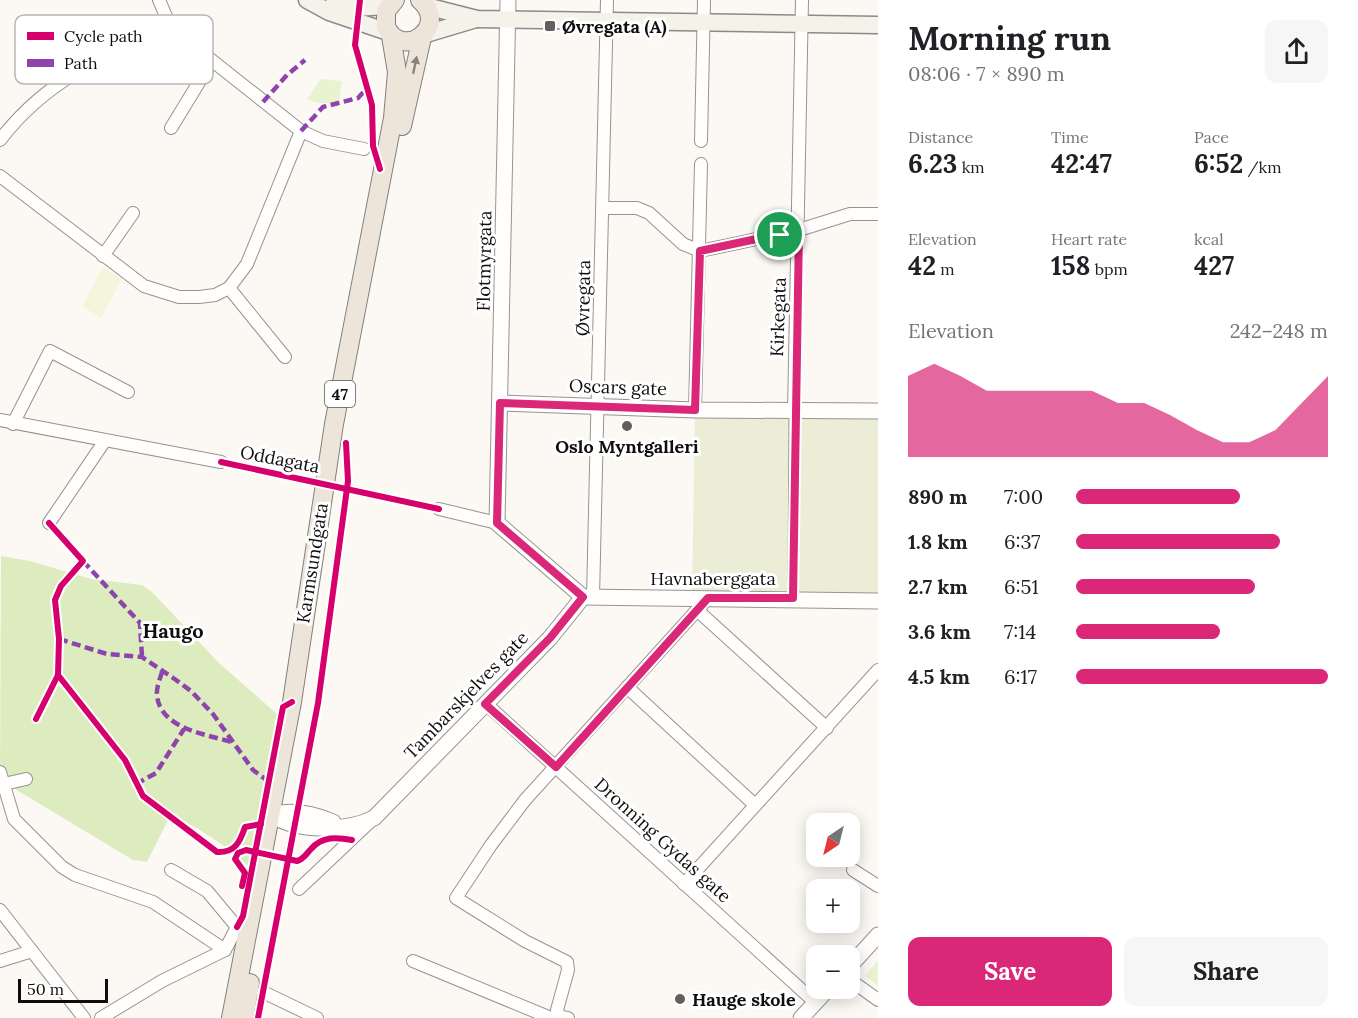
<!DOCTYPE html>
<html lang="en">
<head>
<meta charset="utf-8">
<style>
	body { margin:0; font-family:Lora,serif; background:#f6f6f6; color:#202124; height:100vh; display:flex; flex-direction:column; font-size:22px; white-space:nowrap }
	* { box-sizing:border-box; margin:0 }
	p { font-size:20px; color:#757577 }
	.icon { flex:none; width:33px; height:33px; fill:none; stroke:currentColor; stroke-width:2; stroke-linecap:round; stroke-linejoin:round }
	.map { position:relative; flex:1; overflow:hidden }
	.drawer { display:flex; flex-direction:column; background:#fff; width:480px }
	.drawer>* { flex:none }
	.needle { width:39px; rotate:215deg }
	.controls { position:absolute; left:806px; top:813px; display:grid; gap:12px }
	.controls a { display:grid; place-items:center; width:54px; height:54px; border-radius:12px; background:#fff; box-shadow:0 3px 15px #0003; font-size:30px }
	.scale { position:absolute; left:18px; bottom:15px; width:90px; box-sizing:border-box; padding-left:6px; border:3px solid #0e0e0e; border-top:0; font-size:16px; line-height:21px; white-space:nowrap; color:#0e0e0e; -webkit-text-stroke:4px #fff; paint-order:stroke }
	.pin { position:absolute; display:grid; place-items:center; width:51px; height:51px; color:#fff; margin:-26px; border:3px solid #fff; border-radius:50%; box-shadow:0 2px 6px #0007 }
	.round { display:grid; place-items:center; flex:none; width:63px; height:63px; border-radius:12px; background:#f6f6f6 }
	.head { display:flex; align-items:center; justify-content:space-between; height:102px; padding:0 30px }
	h1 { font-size:33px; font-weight:800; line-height:45px }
	.metrics { display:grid; grid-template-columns:repeat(3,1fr); gap:9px; height:102px; padding:6px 30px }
	.metrics div { display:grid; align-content:center }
	.metrics b { font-size:26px; font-weight:800 }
	.metrics small { font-size:16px; font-weight:400 }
	.metrics p { font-size:16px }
	.chart { height:168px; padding:12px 30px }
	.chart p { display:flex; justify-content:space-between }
	.chart svg { width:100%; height:108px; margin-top:6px; fill:#db2777; opacity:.7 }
	.button { display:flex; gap:12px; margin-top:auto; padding:12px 30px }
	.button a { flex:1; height:69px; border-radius:12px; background:#db2777; color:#fff; font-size:24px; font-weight:800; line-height:69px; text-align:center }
	.button a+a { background:#f6f6f6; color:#202124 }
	ul { padding:0 30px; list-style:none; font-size:20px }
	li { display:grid; grid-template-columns:96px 72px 1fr; align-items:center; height:45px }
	li i { height:15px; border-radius:8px; background:#db2777 }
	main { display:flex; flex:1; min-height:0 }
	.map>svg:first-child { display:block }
	.green { fill:#eaf3d1 }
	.forest { fill:#dcecbe }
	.cemetery { fill:#ebedd6 }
	.pitch { fill:#f3f6dc }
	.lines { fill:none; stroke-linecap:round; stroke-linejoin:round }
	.pedestrian-casing { stroke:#959492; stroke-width:11 }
	.minor-casing { stroke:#959492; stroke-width:14 }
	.tertiary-casing { stroke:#959492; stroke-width:17 }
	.secondary-casing { stroke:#8c8a88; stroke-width:19 }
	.primary-casing { stroke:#82817f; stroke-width:20 }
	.pedestrian { stroke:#fffefd; stroke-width:9 }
	.minor { stroke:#fffefd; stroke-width:12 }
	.tertiary { stroke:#fffefd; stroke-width:15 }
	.secondary { stroke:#f5f2ea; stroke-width:16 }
	.primary { stroke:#ede5d9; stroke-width:18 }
	.quiet { stroke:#8e44ad; stroke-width:4.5; stroke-dasharray:9 4.5; stroke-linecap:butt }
	.cycleway-casing { stroke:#fff; stroke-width:10 }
	.cycleway { stroke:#d6006c; stroke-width:6 }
	.oneway { fill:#89847e }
	.route-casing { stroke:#fff; stroke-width:12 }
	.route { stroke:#db2777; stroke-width:8 }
	.poi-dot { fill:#61605e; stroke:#fff; stroke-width:2 }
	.labels { text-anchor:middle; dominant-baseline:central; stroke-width:6; stroke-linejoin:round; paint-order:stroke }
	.shield { fill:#fff; stroke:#565656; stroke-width:1.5 }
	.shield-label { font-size:16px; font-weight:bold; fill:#0e0e0e }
	.poi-label { font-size:18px; font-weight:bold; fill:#0e0e0e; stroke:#fff; text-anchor:start }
	.street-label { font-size:18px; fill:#0e0e0e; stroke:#fff }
	.neighbourhood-label { font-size:20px; font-weight:bold; fill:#0e0e0e; stroke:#fff }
	.key { fill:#fff; stroke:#b7b7b7; stroke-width:1.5 }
	.key-label { font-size:16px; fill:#0e0e0e }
</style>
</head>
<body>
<main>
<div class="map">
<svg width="878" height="1018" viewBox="0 0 878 1018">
	<rect width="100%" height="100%" fill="#fcf9f4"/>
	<g class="green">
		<polygon points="321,79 342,81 339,103 317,103 307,99"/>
		<polygon points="878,960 878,986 865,976"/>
	</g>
	<path class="forest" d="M1,556l29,5 61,18 51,6 10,7 67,71 66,58 -29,152c-16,-15 -67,-58 -88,-53l-21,42 -14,-2 -128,-77 -5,-8z"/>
	<polygon class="cemetery" points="695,410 878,411 878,601 692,598"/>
	<polygon class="pitch" points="103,267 122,279 101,318 82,306"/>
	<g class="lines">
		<g class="pedestrian-casing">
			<polyline id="pedestrian" points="793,598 794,412"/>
		</g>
		<g class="minor-casing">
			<g id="minor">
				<polyline points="159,0 171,28 301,131 323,141 364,149"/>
				<polyline points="171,128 212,61"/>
				<path d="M0,140c47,-61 102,-83 171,-112"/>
				<polyline points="701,141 704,0"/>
				<polyline points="0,176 144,286 179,297 199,297 215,295 229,288 247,264 301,131"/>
				<polyline points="603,208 637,208 649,213 683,244 700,251 799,230 850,214 878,214"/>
				<polyline points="103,256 133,213"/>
				<polyline points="229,288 285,357"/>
				<polyline points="695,410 701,164"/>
				<polyline points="794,412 802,0"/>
				<polyline points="0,420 221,462"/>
				<polyline points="13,424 50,351 128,392"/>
				<polyline points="439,509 497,523"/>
				<polyline points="49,523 104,442"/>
				<polyline points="593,597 607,0"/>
				<polyline points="697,610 827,728"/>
				<polyline points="627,687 755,805"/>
				<polyline points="485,703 816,1003"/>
				<polyline points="0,772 14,819 62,867 75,875 153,902 225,950"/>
				<polyline points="4,784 26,779"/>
				<polyline points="853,870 878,886"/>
				<polyline points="684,884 878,670"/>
				<polyline points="299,889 372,820"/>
				<polyline points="0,910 84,1018"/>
				<polyline points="0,961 32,951"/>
				<polyline points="413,961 551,1018"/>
				<polyline points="849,979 878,1000"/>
				<polyline points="263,992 317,1018"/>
				<polyline points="101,1018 162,981 225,950 237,927 207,891 171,870"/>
				<polyline points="568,1018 559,1016 557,1010 568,970 567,962 525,941 456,898 491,845 525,800 708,598"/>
			</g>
		</g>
		<g class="tertiary-casing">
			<g id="tertiary">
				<polyline points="508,0 497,523 583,597"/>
				<polyline points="500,403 695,410 878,411"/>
				<polyline points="583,597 878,601"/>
				<path d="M271,815c27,17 75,17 103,3l176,-180 33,-41"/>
				<path d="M271,815c20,-6 43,-1 62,7"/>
				<polyline points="849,967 878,935"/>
				<polyline points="801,1018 829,988"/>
			</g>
		</g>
		<g class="secondary-casing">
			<g id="secondary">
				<polyline points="307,0 329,12 388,32"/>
				<polyline points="333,5 353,8 388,6"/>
				<polyline points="426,6 477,19 878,25"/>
				<polyline points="426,34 476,19"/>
			</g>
		</g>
		<g class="primary-casing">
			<g id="primary">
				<path d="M395,0l-9,11v16c18,35 64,-2 34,-27"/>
				<polyline points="402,126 422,37"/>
				<polyline points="231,1018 292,702 334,424 393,118 397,72 391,36"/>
				<polyline points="244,1018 250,983"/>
			</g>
		</g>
		<use href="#pedestrian" class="pedestrian"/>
		<use href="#minor" class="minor"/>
		<use href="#tertiary" class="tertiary"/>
		<use href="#secondary" class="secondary"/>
		<use href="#primary" class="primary"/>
		<g class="quiet">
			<polyline points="263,102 287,75 305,60"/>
			<polyline points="301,131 323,107 358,98 368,87"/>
			<polyline points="83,561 140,623 142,657"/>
			<polyline points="793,598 794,412"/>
			<polyline points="59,639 107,654 142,657 176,680 191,691 213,714 253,770 268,781"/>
			<path d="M162,672c-2,7 -6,16 -5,24 4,33 49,38 74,46"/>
			<polyline points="136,784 156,773 184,729"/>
		</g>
		<g class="cycleway-casing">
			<g id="cycleway">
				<polyline points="360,0 355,45 372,105 373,146 380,169"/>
				<polyline points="221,462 439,509"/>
				<path d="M58,675l67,85 18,36 74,56c18,1 23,-10 28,-25l16,-3"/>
				<polyline points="36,719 58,675 59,639 55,600 61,586 83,561 49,523"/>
				<path d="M242,886l3,-13 -10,-14 3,-6 8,-3 51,11c7,-2 9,-7 14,-12 11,-13 26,-12 41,-9"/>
				<polyline points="237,927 243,916 283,707 292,702"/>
				<polyline points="258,1018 318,703 348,481 346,443"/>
			</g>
		</g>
		<use href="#cycleway" class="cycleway"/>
	</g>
	<defs><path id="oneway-solid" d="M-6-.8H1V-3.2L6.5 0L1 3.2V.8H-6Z" transform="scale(1.5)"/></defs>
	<use class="oneway" href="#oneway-solid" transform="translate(415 65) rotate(-78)"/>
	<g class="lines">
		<g class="route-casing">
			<polygon id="route" points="799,230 793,598 708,598 556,767 485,704 550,638 583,597 497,523 500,403 695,410 700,251"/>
		</g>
		<use href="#route" class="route"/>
	</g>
	<g class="poi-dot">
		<rect x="544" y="20" width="12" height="12" rx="3"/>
		<circle cx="627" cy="426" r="6"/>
		<circle cx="680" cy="999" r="6"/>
	</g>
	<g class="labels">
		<rect class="shield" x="325" y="381" width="30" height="26" rx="4.5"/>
		<g class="shield-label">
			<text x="340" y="394">47</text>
		</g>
		<g class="poi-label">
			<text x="562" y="26">Øvregata (A)</text>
			<text x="627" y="446" text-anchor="middle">Oslo Myntgalleri</text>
			<text x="692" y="999">Hauge skole</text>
		</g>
		<g class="street-label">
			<text transform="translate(484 261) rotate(-89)">Flotmyrgata</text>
			<text transform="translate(583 298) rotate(-89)">Øvregata</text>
			<text transform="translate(778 317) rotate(-88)">Kirkegata</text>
			<text transform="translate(618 387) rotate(2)">Oscars gate</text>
			<text transform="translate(280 459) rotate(11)">Oddagata</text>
			<text transform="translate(312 563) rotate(-81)">Karmsundgata</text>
			<text x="713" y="578">Havnaberggata</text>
			<text transform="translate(466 695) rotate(-46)">Tambarskjelves gate</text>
			<text transform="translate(663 840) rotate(42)">Dronning Gydas gate</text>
		</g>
		<g class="neighbourhood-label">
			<text x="173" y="630">Haugo</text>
		</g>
	</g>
	<rect x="15" y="15" width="198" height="69" rx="9" class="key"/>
	<rect x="27" y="32" width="27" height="8" fill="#d6006c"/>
	<rect x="27" y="59" width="27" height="8" fill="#8e44ad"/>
	<g class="key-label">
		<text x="64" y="42">Cycle path</text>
		<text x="64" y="69">Path</text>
	</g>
</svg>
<div class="controls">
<a><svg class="needle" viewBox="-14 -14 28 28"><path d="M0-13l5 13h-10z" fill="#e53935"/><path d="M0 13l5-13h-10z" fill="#757577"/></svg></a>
<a>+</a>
<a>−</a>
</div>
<div class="scale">50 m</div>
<div class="pin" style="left:780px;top:235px;background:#1e9e55"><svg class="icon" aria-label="arrive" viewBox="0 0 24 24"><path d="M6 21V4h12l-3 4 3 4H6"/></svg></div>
</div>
<section class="drawer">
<div class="head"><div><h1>Morning run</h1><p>08:06 · 7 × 890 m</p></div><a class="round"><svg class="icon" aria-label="share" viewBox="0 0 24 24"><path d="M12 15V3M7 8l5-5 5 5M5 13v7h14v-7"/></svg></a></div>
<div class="metrics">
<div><p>Distance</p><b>6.23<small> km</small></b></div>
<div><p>Time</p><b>42:47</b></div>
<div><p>Pace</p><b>6:52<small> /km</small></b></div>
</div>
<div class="metrics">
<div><p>Elevation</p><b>42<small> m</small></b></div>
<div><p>Heart rate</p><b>158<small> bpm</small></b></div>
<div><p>kcal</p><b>427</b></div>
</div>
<div class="chart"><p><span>Elevation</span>242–248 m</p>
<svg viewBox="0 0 160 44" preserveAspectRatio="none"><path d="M0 44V11L10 6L20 11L30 17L40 17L50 17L60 17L70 17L80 22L90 22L100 27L110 33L120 38L130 38L140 33L150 22L160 11V44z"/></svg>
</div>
<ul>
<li><b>890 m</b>7:00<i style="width:65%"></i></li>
<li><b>1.8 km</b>6:37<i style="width:81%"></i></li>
<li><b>2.7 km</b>6:51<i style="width:71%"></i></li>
<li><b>3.6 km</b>7:14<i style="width:57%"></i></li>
<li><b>4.5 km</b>6:17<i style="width:100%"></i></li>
</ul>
<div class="button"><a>Save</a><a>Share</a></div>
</section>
</main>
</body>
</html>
